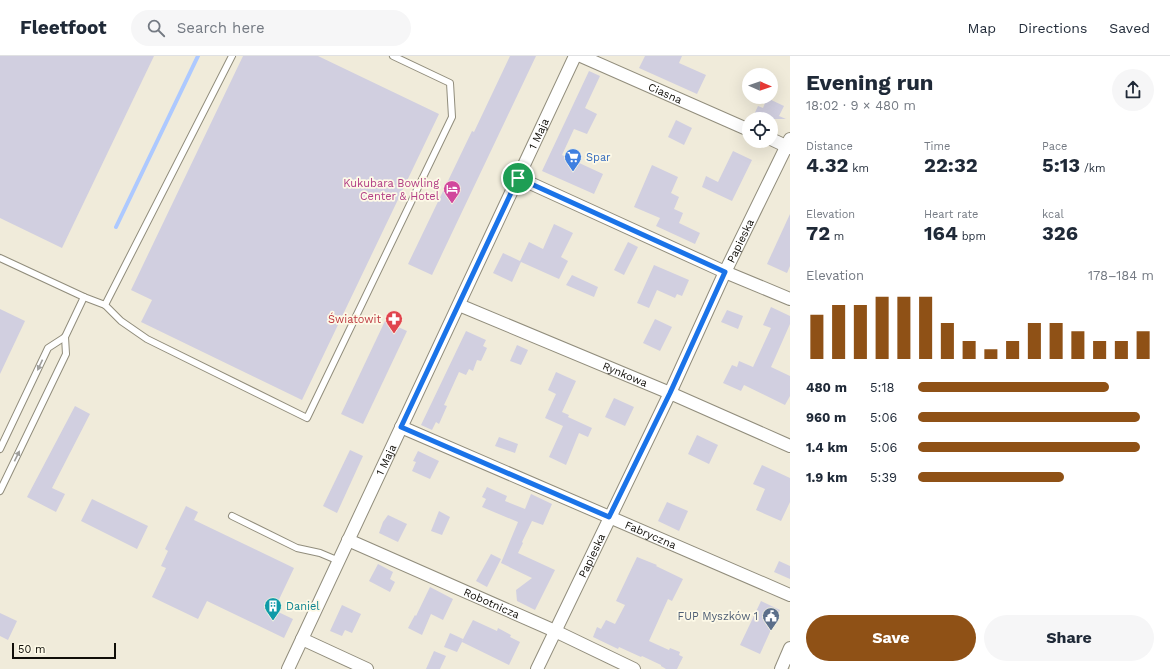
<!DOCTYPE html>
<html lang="en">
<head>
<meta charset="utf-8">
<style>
	body { margin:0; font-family:"Work Sans",sans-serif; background:#f6f6f7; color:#1f2937; height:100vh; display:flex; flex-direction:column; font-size:15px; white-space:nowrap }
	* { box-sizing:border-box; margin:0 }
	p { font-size:13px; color:#747a83 }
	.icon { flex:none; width:22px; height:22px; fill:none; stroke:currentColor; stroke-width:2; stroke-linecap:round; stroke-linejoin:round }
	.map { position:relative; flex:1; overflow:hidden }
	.drawer { display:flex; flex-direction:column; background:#fff; width:380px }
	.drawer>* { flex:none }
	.needle { width:26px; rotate:92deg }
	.tools { position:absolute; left:742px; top:12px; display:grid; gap:8px }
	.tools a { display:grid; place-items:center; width:36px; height:36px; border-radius:50%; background:#fff; box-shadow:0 4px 16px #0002; font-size:20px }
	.scale { position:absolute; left:12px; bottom:10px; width:104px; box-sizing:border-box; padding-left:4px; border:2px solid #100e08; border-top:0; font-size:11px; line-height:14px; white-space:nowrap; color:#100e08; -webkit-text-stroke:3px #fdf9e7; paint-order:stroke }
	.pin { position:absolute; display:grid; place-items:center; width:34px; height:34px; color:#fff; margin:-17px; border:2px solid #fff; border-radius:50%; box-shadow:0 1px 4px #0007 }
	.round { display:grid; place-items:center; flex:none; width:42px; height:42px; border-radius:21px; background:#f6f6f7 }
	.head { display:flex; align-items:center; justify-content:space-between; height:68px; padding:0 16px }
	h1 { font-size:22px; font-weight:700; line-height:30px }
	.stats { display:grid; grid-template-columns:repeat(3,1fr); gap:6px; height:68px; padding:4px 16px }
	.stats div { display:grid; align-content:center }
	.stats b { font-size:20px; font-weight:700 }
	.stats small { font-size:11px; font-weight:400 }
	.stats p { font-size:11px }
	.chart { height:112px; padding:8px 16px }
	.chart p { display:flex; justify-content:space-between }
	.chart svg { width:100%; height:72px; margin-top:4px; stroke:#8f5116; stroke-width:6 }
	.action { display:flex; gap:8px; margin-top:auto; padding:8px 16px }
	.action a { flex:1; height:46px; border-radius:24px; background:#8f5116; color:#fff; font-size:16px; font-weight:700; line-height:46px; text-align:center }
	.action a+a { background:#f6f6f7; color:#1f2937 }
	ul { padding:0 16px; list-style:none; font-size:13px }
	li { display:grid; grid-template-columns:64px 48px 1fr; align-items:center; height:30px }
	li i { height:10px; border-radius:5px; background:#8f5116 }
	header { display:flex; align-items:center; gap:24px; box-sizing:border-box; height:56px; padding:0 20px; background:#fff; border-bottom:1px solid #e0e1e3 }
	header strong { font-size:19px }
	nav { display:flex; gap:22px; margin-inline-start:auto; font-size:14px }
	.search { width:280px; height:36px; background:#f6f6f7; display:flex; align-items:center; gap:10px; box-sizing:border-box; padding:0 14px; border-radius:22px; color:#747a83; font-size:15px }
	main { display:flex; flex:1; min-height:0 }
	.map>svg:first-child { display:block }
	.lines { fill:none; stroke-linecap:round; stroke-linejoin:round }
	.stream { stroke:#adc9ff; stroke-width:4 }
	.building { fill:#d1cfe0 }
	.service-casing { stroke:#918d7c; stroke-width:8 }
	.minor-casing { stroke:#918d7c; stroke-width:14 }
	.service { stroke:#fff; stroke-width:6 }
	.minor { stroke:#fff; stroke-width:12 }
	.oneway { fill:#9f9f9c }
	.route-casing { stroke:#fff; stroke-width:8 }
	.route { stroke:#1a73e8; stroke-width:5 }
	.labels { text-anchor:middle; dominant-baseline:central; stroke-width:3.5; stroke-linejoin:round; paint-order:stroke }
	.street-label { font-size:11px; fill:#100e08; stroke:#fdf9e7 }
	.shop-label { font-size:11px; fill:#366cbe; stroke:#fdf9e7; text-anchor:start }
	.hotel-label { font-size:11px; fill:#b23c85; stroke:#fdf9e7; text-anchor:end }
	.health-label { font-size:11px; fill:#be3a42; stroke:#fdf9e7; text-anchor:end }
	.culture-label { font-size:11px; fill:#0d838f; stroke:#fdf9e7; text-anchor:start }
	.service-label { font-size:11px; fill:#4e5e75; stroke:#fdf9e7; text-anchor:end }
</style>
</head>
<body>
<header>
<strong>Fleetfoot</strong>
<div class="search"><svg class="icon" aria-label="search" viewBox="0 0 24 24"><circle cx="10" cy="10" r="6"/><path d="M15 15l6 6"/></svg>Search here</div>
<nav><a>Map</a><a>Directions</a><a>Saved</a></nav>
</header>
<main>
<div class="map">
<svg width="790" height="613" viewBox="0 0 790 613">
	<rect width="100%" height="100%" fill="#f0ebda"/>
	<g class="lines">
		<polyline class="stream" points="116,171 198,0"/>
	</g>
	<g class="building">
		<polygon points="0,0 154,0 62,192 0,162"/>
		<polygon points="243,0 318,0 439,58 302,344 141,266 152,244 131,234"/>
		<polygon points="510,0 536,0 432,219 408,208 472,75 474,76"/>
		<polygon points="645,0 682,0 679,7 706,19 697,38 639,12"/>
		<polygon points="589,15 600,20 585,52 597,58 587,78 574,73 562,99 603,118 594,138 542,115"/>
		<polygon points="767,42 784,50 779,60 786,63 752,63 758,50 763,52"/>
		<polygon points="676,64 692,72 684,89 668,81"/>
		<polygon points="733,95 752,104 732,145 702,131 706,120 718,126"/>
		<polygon points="652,109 678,121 671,137 679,141 674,153 683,157 679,167 700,177 695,188 656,170 660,162 634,151"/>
		<polygon points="790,158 790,210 787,217 767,208"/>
		<polygon points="554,168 573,177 561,201 568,205 559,223 521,206 512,226 493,217 503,197 520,205 529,186 543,193"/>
		<polygon points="628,186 638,191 624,219 614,214"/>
		<polygon points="654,209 689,224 682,240 677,238 675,242 657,234 649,252 637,247"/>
		<polygon points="572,219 598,231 594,241 566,229"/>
		<polygon points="771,251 790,260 790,268 771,311 790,320 790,340 785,349 744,329 741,335 723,327 732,309 737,311 739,305 753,311 771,272 763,269"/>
		<polygon points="0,253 25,265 0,318"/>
		<polygon points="727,254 743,260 738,273 721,266"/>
		<polygon points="655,263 672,271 660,295 643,287"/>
		<polygon points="385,265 407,275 363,368 341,358"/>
		<polygon points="466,275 486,284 483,290 487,292 481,305 477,304 473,315 469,313 466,319 459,316 444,349 447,350 439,368 436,366 432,374 421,369"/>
		<polygon points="517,289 528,294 521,309 510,305"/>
		<polygon points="556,316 576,325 562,356 569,359 568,361 592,372 588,381 579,377 566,409 549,401 563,370 545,362 556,338 548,334"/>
		<polygon points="614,342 634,351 625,370 605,361"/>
		<polygon points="75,350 90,358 52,432 65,438 56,456 27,441"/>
		<polygon points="697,379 718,389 709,408 688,398"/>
		<polygon points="499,381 518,388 515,397 495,390"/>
		<polygon points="350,394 363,400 337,457 323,450"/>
		<polygon points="418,395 439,405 430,423 412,415 416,406 413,405"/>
		<polygon points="762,409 790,422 790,446 781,465 756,454 765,433 753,428"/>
		<polygon points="487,431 507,440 505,445 525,453 531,438 552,448 543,469 532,465 522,486 523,487 518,497 555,514 535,554 517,545 516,534 532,522 501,507 518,466 482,451 486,443 482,441"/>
		<polygon points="92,443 148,470 137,493 81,465"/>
		<polygon points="667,446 688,455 679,475 658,465"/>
		<polygon points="186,450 198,456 194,464 294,512 274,554 293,563 284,582 207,545 198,563 152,541 166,512 161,510 168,495 165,493"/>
		<polygon points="439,455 450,461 442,479 431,475"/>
		<polygon points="388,459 407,468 398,486 379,477 383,466"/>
		<polygon points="491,498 501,503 487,531 476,525"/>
		<polygon points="637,501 657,509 656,510 683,523 672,545 668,543 649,585 669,594 670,592 680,596 679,599 683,601 677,613 666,613 661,610 661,609 642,600 641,601 619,591 618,593 593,581 597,571 601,573 606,564 615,568 625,549 616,545"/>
		<polygon points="779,505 790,510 790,523 774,516"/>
		<polygon points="378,508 393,516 390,523 395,526 390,536 369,525"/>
		<polygon points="430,531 453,543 443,564 431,558 422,579 408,572 415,559 416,560"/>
		<polygon points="761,545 780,554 760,598 740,589"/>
		<polygon points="342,549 361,558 352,577 345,574 342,580 330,575"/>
		<polygon points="0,557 17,565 8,584 0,580"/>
		<polygon points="473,564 497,575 498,572 511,579 510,581 520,586 509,609 462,586 457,596 444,591 450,577 463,583 462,585"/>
		<polygon points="434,595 446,600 440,613 426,613"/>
	</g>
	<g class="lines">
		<g class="service-casing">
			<g id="service">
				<polyline points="0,202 84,241 65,281 48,292 0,393"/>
				<polyline points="84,241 105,249 232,0"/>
				<polyline points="105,249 121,265 147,283 307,362 452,61 450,27 393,0"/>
				<polyline points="0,435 66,298 65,281"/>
				<polyline points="232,460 297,492 320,497 339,505"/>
			</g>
		</g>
		<g class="minor-casing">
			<g id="minor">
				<path id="s1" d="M581,0l168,74"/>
				<polyline points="771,83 790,92"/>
				<polyline points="519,122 725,216 790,243"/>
				<path id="s2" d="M459,249l211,88 120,53"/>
				<path id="s3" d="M401,371l389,168"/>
				<path id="s4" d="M348,484l207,91 79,38"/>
				<polyline points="302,583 367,613"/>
				<path id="s5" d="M288,613l287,-613"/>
				<path id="s6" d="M537,613l133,-276 55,-121 65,-133"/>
				<polyline points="781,613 790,592"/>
			</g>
		</g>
		<use href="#service" class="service"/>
		<use href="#minor" class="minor"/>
	</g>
	<defs><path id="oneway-solid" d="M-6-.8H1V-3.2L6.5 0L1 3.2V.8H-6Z"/></defs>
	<g class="oneway">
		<use href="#oneway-solid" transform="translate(40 309) rotate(115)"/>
		<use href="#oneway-solid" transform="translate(17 400) rotate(-64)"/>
	</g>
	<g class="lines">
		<g class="route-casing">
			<polygon id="route" points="518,122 725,216 670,337 609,461 401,371"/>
		</g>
		<use href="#route" class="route"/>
	</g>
	<defs>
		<g id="supermarket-pin" transform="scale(0.9)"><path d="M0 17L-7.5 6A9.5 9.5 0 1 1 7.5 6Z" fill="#3f7fe0" stroke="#fdf9e7"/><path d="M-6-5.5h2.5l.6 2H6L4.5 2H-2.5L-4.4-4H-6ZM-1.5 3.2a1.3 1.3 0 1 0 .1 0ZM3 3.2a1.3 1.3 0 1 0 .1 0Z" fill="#fff"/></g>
		<g id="hotel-pin" transform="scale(0.9)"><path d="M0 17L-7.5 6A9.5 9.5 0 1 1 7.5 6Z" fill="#d1479c" stroke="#fdf9e7"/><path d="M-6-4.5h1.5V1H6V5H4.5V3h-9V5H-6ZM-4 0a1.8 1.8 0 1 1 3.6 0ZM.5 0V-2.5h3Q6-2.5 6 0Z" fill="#fff"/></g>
		<g id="pharmacy-pin" transform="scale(0.9)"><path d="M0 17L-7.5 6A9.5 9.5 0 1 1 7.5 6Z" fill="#e0444e" stroke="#fdf9e7"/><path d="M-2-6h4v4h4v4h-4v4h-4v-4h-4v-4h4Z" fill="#fff"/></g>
		<g id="building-pin" transform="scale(0.9)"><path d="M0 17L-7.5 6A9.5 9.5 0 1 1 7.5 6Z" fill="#0f9aa8" stroke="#fdf9e7"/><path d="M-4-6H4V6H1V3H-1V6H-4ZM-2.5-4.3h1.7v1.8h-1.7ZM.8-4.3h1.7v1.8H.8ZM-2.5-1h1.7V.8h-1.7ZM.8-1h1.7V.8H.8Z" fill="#fff"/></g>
		<g id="civic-pin" transform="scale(0.9)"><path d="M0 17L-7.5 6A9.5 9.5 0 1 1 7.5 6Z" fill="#5c6f8a" stroke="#fdf9e7"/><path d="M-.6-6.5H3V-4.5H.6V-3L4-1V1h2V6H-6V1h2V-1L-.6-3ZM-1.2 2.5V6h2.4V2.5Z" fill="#fff"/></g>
	</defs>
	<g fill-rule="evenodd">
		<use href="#supermarket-pin" x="573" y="101"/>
		<use href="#hotel-pin" x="452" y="133"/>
		<use href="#pharmacy-pin" x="394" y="263"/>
		<use href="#building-pin" x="273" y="550"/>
		<use href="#civic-pin" x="771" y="560"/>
	</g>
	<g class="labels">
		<g class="street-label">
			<text stroke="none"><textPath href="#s1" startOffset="92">Ciasna</textPath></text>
			<text stroke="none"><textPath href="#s5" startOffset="591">1 Maja</textPath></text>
			<text stroke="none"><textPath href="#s6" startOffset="474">Papieska</textPath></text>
			<text stroke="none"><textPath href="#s2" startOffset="180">Rynkowa</textPath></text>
			<text stroke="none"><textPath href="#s5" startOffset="231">1 Maja</textPath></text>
			<text stroke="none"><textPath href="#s3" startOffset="272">Fabryczna</textPath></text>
			<text stroke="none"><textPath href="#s6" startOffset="126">Papieska</textPath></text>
			<text stroke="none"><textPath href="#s4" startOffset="157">Robotnicza</textPath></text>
		</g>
		<g class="shop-label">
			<text x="586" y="101">Spar</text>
		</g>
		<g class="hotel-label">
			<text x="439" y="127">Kukubara Bowling<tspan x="439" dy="13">Center &amp; Hotel</tspan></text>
		</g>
		<g class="health-label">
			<text x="381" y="263">Światowit</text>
		</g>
		<g class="culture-label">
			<text x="286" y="550">Daniel</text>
		</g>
		<g class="service-label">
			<text x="758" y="560">FUP Myszków 1</text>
		</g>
	</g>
</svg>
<div class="tools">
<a><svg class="needle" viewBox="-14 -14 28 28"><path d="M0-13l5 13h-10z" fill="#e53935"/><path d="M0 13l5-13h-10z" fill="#747a83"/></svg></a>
<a><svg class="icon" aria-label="locate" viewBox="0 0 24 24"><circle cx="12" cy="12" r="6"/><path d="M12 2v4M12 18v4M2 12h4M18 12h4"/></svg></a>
</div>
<div class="scale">50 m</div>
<div class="pin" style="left:518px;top:122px;background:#1e9e55"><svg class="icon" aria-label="arrive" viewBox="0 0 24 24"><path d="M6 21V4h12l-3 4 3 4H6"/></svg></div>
</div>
<section class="drawer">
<div class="head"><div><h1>Evening run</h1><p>18:02 · 9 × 480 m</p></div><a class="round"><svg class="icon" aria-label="share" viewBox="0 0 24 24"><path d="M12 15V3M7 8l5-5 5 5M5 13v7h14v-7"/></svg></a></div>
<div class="stats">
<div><p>Distance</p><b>4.32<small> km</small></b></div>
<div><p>Time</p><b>22:32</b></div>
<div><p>Pace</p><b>5:13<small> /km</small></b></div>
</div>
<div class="stats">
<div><p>Elevation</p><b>72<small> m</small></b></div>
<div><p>Heart rate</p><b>164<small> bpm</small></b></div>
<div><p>kcal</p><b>326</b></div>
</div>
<div class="chart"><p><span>Elevation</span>178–184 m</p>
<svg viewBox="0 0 160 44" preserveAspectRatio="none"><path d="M5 44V17M15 44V11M25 44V11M35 44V6M45 44V6M55 44V6M65 44V22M75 44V33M85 44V38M95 44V33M105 44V22M115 44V22M125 44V27M135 44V33M145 44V33M155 44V27"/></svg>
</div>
<ul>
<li><b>480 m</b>5:18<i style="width:81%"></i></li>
<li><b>960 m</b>5:06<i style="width:94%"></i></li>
<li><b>1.4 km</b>5:06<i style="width:94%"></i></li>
<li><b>1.9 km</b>5:39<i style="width:62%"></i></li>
</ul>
<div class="action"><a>Save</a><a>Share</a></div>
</section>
</main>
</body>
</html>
